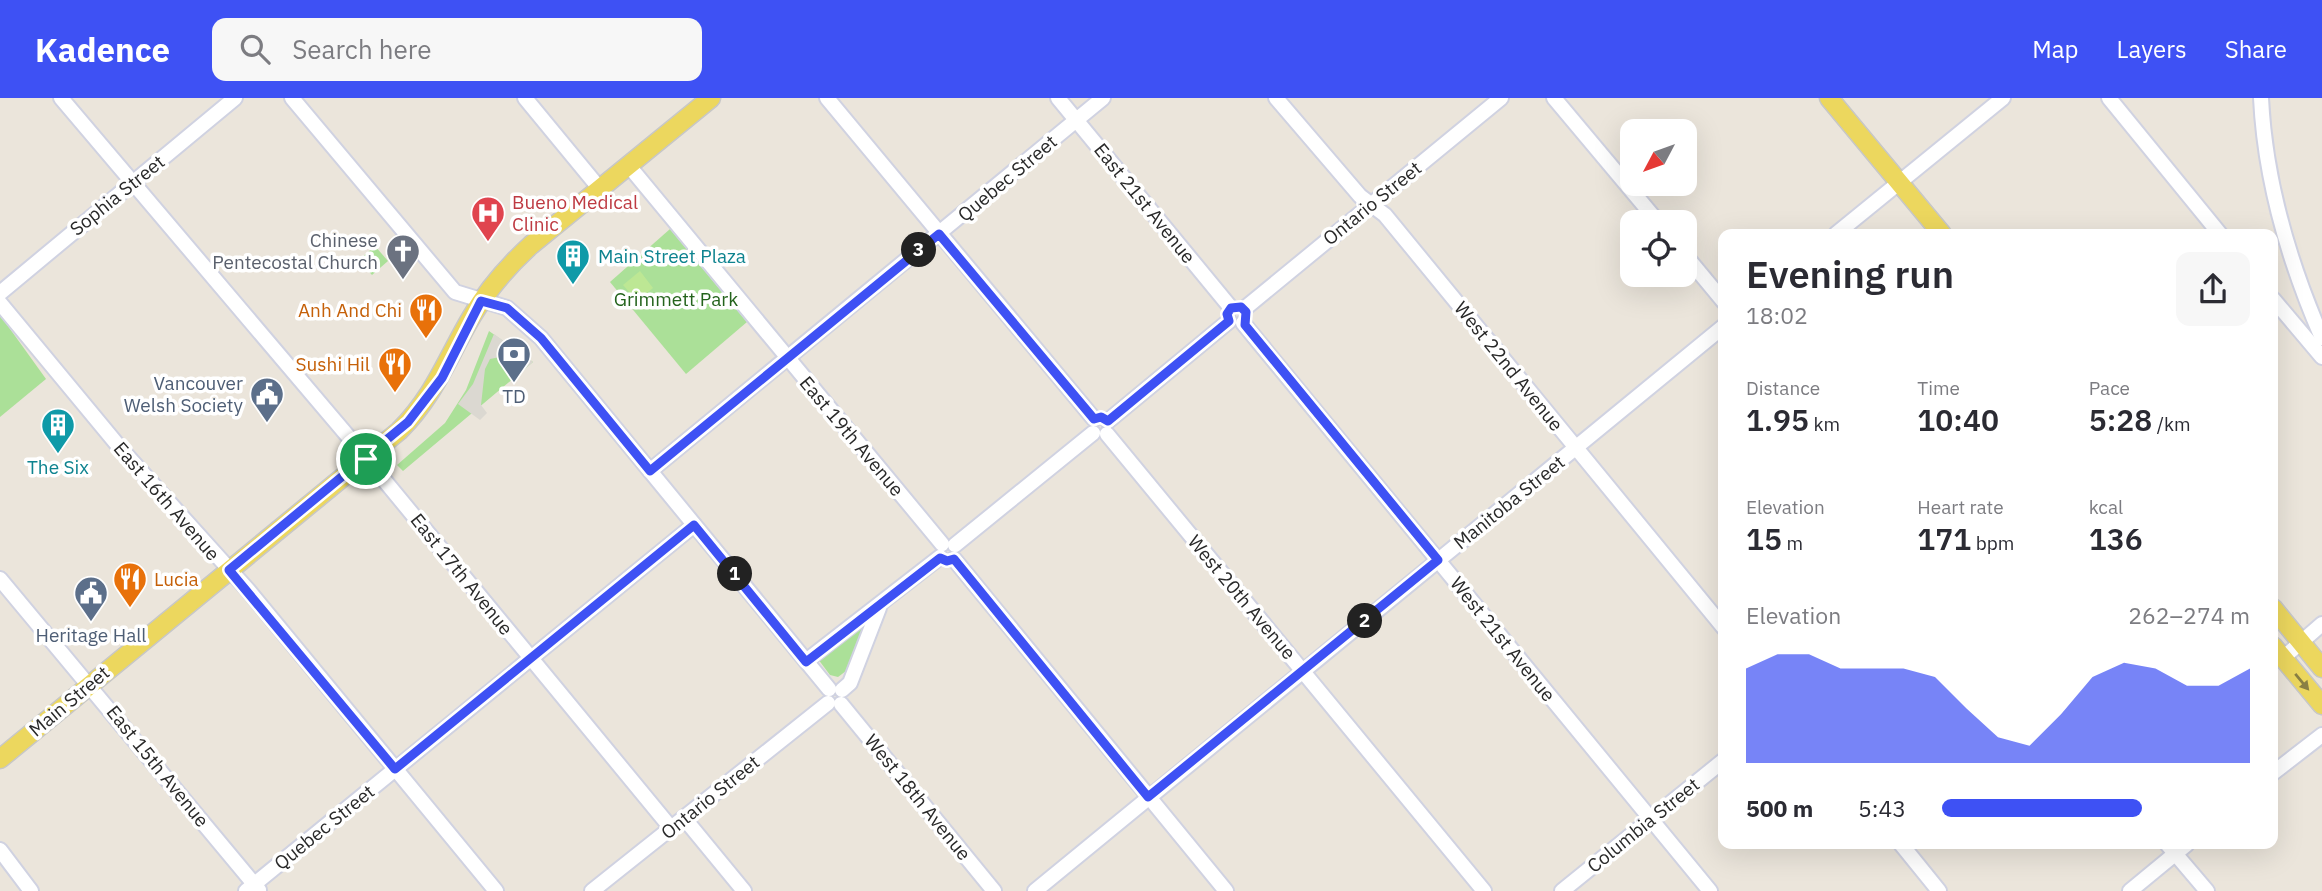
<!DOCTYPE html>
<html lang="en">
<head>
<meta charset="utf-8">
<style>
	body { margin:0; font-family:"IBM Plex Sans",sans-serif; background:#f7f7f7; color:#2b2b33; height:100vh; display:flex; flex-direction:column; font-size:26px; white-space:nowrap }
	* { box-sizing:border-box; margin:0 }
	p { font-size:23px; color:#7c7c81 }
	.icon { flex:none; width:38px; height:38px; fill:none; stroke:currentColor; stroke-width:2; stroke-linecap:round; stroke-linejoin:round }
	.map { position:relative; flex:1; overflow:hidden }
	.sheet { position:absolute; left:1718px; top:131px; width:560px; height:620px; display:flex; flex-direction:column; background:#fff; border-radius:14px; box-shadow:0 7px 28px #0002 }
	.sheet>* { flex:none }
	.needle { width:46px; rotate:229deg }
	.buttons { position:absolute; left:1620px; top:21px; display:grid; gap:14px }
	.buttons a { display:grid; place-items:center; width:77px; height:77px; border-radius:14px; background:#fff; box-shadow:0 7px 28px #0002; font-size:35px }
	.pin { position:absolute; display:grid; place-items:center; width:60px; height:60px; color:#fff; margin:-30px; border:4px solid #fff; border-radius:50%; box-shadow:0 2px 7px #0007 }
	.km { position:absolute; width:35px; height:35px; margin:-18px; border-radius:50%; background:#222; color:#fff; font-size:19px; line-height:35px; text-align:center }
	.round { display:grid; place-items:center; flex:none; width:74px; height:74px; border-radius:14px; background:#f7f7f7 }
	.overview { display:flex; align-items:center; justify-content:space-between; height:119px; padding:0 28px }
	h1 { font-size:38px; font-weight:600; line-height:52px }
	.figures { display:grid; grid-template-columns:repeat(3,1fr); gap:10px; height:119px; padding:7px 28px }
	.figures div { display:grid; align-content:center }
	.figures b { font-size:30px; font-weight:600 }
	.figures small { font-size:19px; font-weight:400 }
	.figures p { font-size:19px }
	.chart { height:196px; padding:14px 28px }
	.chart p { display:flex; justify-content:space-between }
	.chart svg { width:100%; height:126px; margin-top:7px; fill:#3e51f4; opacity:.7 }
	ul { padding:0 28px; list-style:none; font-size:23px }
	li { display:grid; grid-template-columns:112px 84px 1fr; align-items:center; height:52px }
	li i { height:18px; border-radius:9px; background:#3e51f4 }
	header { display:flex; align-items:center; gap:42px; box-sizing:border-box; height:98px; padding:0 35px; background:#3e51f4; color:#fff }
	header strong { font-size:33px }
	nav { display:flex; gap:38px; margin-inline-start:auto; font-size:24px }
	.search { width:490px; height:63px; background:#f7f7f7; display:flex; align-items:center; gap:18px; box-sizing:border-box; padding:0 24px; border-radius:14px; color:#7c7c81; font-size:26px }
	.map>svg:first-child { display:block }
	.green { fill:#abe098 }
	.pitch { fill:#bde794 }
	.plaza { fill:#dbd8d1 }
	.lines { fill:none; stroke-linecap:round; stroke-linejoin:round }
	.minor-casing { stroke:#d0d2e1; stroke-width:18 }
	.major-casing { stroke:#c7c7c7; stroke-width:21 }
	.minor { stroke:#fff; stroke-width:14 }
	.major { stroke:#ecd75e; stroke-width:18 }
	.oneway { fill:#8a8044 }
	.route-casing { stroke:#fff; stroke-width:14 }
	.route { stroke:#3e51f4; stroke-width:9 }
	.labels { text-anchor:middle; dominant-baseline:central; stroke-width:7; stroke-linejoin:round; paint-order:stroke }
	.street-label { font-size:19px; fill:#292929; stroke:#fff }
	.health-label { font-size:19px; fill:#be3a42; stroke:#fff; text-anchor:start }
	.worship-label { font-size:19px; fill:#5b616d; stroke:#fff; text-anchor:end }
	.culture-label { font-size:19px; fill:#0d838f; stroke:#fff; text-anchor:start }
	.park-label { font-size:19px; fill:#24631c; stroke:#fff }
	.food-label { font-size:19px; fill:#c56008; stroke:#fff; text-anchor:end }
	.service-label { font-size:19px; fill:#4e5e75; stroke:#fff }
</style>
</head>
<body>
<header>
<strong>Kadence</strong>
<div class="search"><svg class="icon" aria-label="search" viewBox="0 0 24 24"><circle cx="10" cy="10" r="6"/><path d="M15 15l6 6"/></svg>Search here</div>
<nav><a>Map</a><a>Layers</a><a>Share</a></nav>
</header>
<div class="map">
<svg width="2322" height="793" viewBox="0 0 2322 793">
	<rect width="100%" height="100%" fill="#ebe5db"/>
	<g class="green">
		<polygon points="670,131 747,224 686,276 610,184"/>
		<polygon points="375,148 388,163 372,177 359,162"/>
		<polygon points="0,217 46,281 0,319"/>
		<polygon points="489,233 533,264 403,373 397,367 445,325 466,292"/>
		<polygon points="862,525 865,527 846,573 838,579 830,577 818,561"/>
	</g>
	<polygon class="pitch" points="640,173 653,190 637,203 623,187"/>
	<polygon class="plaza" points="494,236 533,264 521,274 500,259 490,261 485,271 481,307 487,315 480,322 458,306 473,286"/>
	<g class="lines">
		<g class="minor-casing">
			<g id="minor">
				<polyline points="61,0 352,343 671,730"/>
				<polyline points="292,0 455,194 507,210 541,240 829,591"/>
				<polyline points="525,0 600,91"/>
				<polyline points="827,0 1094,321"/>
				<polyline points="1058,0 1231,210"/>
				<polyline points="1276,0 1360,98 1385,117 1724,530"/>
				<polyline points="1554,0 1658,124"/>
				<polyline points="2109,0 2220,136"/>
				<path d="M2261,0c4,83 28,164 61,240"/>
				<polyline points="629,68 942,446"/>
				<polyline points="1836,136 2003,0"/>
				<polyline points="1685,157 1724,204"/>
				<polyline points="0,195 235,0"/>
				<polyline points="2273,201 2322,259"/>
				<polyline points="0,205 121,351 248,492 496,793"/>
				<polyline points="1244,211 1501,0"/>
				<polyline points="1243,225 1710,793"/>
				<polyline points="1108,323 1229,223"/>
				<polyline points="1107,336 1484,793"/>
				<polyline points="650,373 1103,0"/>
				<polyline points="955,447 1093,335"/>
				<polyline points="954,461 1226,793"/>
				<polyline points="0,481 259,792"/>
				<polyline points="2283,560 2322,526"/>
				<polyline points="806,563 940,459"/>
				<polyline points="842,592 850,585 879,510"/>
				<polyline points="841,606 994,793"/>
				<polyline points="2273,675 2322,637"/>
				<polyline points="684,720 744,793"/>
				<polyline points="1901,746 1939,793"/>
				<polyline points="2167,746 2207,793"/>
				<polyline points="0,752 31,793"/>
				<polyline points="246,793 694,427"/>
				<polyline points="592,793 828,605"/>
				<polyline points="1035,793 1724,228"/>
				<polyline points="1562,793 1724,662"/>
				<polyline points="2130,793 2187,746"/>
			</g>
		</g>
		<g class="major-casing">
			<g id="major">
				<polyline points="1829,0 1942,136"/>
				<polyline points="2273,510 2322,570"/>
				<polyline points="2273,548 2322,607"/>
				<path d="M0,661l399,-328c36,-36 48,-73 73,-115 16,-27 36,-50 59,-71l180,-147"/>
			</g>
		</g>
		<use href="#minor" class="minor"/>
		<use href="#major" class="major"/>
	</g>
	<defs><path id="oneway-solid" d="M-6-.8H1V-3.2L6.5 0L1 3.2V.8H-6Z" transform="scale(1.75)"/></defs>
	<use class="oneway" href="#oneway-solid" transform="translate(2302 584) rotate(50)"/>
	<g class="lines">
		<g class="route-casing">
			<polygon id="route" points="939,136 1094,321 1101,319 1108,323 1229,223 1227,216 1231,210 1241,209 1246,214 1245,227 1438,462 1148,699 954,461 947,463 940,460 806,564 694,427 395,671 229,472 408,324 442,280 481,203 507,210 541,240 650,373"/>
		</g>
		<use href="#route" class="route"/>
	</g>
	<defs>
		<g id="hospital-pin" transform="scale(1.75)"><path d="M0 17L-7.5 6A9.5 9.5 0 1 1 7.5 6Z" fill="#e0444e" stroke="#fff"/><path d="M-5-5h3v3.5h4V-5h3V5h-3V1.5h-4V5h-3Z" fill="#fff"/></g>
		<g id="church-pin" transform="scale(1.75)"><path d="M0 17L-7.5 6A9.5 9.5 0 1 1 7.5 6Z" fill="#6b7280" stroke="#fff"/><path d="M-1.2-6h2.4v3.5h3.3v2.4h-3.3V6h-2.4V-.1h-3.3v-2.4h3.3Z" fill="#fff"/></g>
		<g id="building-pin" transform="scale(1.75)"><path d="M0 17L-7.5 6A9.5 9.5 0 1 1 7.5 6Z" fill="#0f9aa8" stroke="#fff"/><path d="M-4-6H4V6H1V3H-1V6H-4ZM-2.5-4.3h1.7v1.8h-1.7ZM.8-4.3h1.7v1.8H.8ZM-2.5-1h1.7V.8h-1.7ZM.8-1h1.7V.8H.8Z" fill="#fff"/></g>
		<g id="restaurant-pin" transform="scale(1.75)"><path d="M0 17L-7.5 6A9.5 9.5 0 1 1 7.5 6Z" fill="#e8710a" stroke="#fff"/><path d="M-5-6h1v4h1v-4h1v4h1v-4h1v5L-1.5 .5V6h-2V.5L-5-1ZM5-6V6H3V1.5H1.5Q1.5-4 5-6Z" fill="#fff"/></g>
		<g id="bank-pin" transform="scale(1.75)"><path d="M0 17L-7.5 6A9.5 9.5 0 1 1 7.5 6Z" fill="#5c6f8a" stroke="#fff"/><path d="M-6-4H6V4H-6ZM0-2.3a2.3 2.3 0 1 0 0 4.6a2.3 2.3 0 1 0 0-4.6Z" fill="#fff"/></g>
		<g id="civic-pin" transform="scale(1.75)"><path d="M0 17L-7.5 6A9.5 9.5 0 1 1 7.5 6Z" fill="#5c6f8a" stroke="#fff"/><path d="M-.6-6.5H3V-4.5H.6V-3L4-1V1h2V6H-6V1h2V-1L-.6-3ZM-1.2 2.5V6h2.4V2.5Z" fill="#fff"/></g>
	</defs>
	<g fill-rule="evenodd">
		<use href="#hospital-pin" x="488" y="115"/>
		<use href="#church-pin" x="403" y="153"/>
		<use href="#building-pin" x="573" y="158"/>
		<use href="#restaurant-pin" x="426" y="212"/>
		<use href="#bank-pin" x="514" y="256"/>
		<use href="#restaurant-pin" x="395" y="266"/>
		<use href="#civic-pin" x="267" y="296"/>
		<use href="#building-pin" x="58" y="327"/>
		<use href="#restaurant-pin" x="130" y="481"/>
		<use href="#civic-pin" x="91" y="495"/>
	</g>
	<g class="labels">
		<g class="street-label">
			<text transform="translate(1007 80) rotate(-40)">Quebec Street</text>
			<text transform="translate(117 97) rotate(-39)">Sophia Street</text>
			<text transform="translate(1145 105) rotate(51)">East 21st Avenue</text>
			<text transform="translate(1372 105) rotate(-39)">Ontario Street</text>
			<text transform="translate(1509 268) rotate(51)">West 22nd Avenue</text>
			<text transform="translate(852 338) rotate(50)">East 19th Avenue</text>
			<text transform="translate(167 403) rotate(49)">East 16th Avenue</text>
			<text transform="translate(1509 404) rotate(-39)">Manitoba Street</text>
			<text transform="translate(462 476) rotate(51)">East 17th Avenue</text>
			<text transform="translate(1242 499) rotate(50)">West 20th Avenue</text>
			<text transform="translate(1503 541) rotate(51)">West 21st Avenue</text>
			<text transform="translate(69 603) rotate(-40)">Main Street</text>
			<text transform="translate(158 668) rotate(51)">East 15th Avenue</text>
			<text transform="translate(710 699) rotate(-39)">Ontario Street</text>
			<text transform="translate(918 699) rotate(51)">West 18th Avenue</text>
			<text transform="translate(1643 727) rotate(-39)">Columbia Street</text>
			<text transform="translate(324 729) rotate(-39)">Quebec Street</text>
		</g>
		<g class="health-label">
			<text x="512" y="104">Bueno Medical<tspan x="512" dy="22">Clinic</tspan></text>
		</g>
		<g class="worship-label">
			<text x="378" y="142">Chinese<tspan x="378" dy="22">Pentecostal Church</tspan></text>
		</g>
		<g class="culture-label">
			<text x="598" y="158">Main Street Plaza</text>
			<text x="58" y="369" text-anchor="middle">The Six</text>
		</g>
		<g class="park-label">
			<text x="676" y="201">Grimmett Park</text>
		</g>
		<g class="food-label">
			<text x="402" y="212">Anh And Chi</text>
			<text x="370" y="266">Sushi Hil</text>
			<text x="154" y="481" text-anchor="start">Lucia</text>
		</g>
		<g class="service-label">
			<text x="243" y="285" text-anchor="end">Vancouver<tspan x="243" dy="22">Welsh Society</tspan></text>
			<text x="514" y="298">TD</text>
			<text x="91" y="537">Heritage Hall</text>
		</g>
	</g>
</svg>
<div class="buttons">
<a><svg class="needle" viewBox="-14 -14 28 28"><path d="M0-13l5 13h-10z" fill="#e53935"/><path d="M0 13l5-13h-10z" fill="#7c7c81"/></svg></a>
<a><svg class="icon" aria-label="locate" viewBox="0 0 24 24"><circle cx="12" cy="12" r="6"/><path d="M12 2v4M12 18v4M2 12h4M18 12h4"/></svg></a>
</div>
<div class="pin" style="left:366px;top:361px;background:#1e9e55"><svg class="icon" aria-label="arrive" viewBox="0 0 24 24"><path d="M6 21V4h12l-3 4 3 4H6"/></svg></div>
<b class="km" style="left:735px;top:476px">1</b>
<b class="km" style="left:1365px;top:523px">2</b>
<b class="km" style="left:919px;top:152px">3</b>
<section class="sheet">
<div class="overview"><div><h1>Evening run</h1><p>18:02</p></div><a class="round"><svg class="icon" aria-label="share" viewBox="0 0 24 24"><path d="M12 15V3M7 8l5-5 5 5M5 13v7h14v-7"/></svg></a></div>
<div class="figures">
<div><p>Distance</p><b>1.95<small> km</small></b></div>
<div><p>Time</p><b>10:40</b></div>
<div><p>Pace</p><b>5:28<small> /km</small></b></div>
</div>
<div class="figures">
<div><p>Elevation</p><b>15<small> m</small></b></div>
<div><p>Heart rate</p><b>171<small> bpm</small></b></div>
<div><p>kcal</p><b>136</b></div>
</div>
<div class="chart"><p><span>Elevation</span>262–274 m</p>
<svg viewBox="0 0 160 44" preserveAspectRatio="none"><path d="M0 44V11L10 6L20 6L30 11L40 11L50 11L60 14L70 25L80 35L90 38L100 27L110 14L120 9L130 11L140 17L150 17L160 11V44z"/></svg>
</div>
<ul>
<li><b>500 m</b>5:43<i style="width:65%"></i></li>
</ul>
</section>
</div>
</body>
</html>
